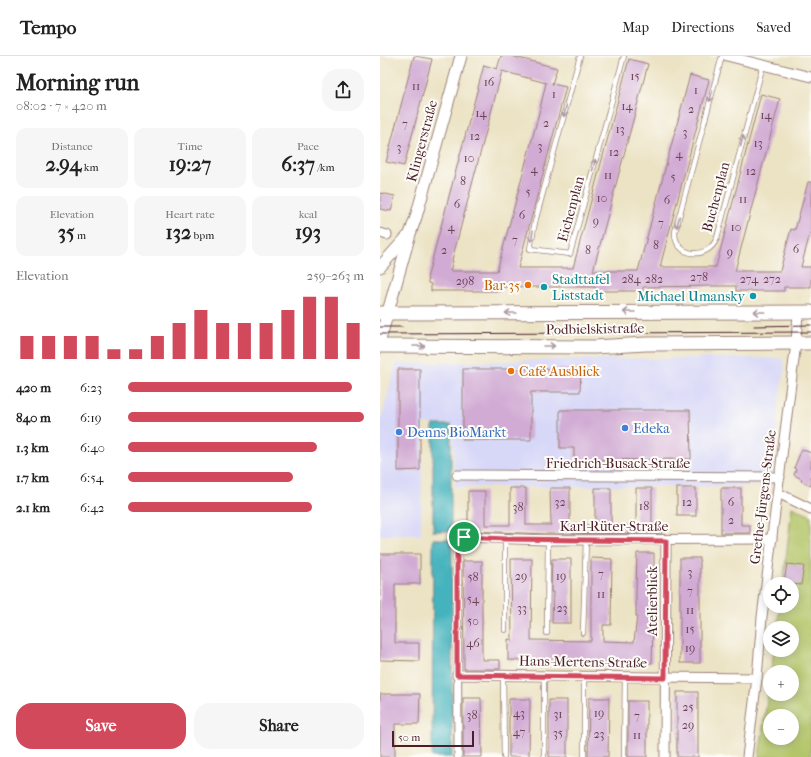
<!DOCTYPE html>
<html lang="en">
<head>
<meta charset="utf-8">
<style>
	body { margin:0; font-family:"IM FELL French Canon",serif; background:#f6f6f6; color:#222; height:100vh; display:flex; flex-direction:column; font-size:15px; white-space:nowrap }
	* { box-sizing:border-box; margin:0 }
	p { font-size:13px; color:#767676 }
	.icon { flex:none; width:22px; height:22px; fill:none; stroke:currentColor; stroke-width:2; stroke-linecap:round; stroke-linejoin:round }
	.map { position:relative; flex:1; overflow:hidden }
	.sheet { display:flex; flex-direction:column; background:#fff; width:380px }
	.sheet>* { flex:none }
	.controls { position:absolute; left:383px; top:521px; display:grid; gap:8px }
	.controls a { display:grid; place-items:center; width:36px; height:36px; border-radius:50%; background:#fff; box-shadow:0 2px 10px #0003; font-size:20px }
	.scale { position:absolute; left:12px; bottom:10px; width:82px; box-sizing:border-box; padding-left:4px; border:2px solid #4a1f2b; border-top:0; font-size:11px; line-height:14px; white-space:nowrap; color:#4a1f2b; -webkit-text-stroke:3px #fdfcf7; paint-order:stroke }
	.pin { position:absolute; display:grid; place-items:center; width:34px; height:34px; color:#fff; margin:-17px; border:2px solid #fff; border-radius:50%; box-shadow:0 1px 4px #0007 }
	.round { display:grid; place-items:center; flex:none; width:42px; height:42px; border-radius:16px; background:#f6f6f6 }
	.head { display:flex; align-items:center; justify-content:space-between; height:68px; padding:0 16px }
	h1 { font-size:22px; font-weight:700; line-height:30px }
	.metrics { display:grid; grid-template-columns:repeat(3,1fr); gap:6px; height:68px; padding:4px 16px }
	.metrics div { display:grid; align-content:center; border-radius:10px; background:#f6f6f6; text-align:center }
	.metrics b { font-size:20px; font-weight:700 }
	.metrics small { font-size:11px; font-weight:400 }
	.metrics p { font-size:11px }
	.chart { height:112px; padding:8px 16px }
	.chart p { display:flex; justify-content:space-between }
	.chart svg { width:100%; height:72px; margin-top:4px; stroke:#d1495b; stroke-width:6 }
	.primary-button { display:flex; gap:8px; margin-top:auto; padding:8px 16px }
	.primary-button a { flex:1; height:46px; border-radius:16px; background:#d1495b; color:#fff; font-size:16px; font-weight:700; line-height:46px; text-align:center }
	.primary-button a+a { background:#f6f6f6; color:#222 }
	ul { padding:0 16px; list-style:none; font-size:13px }
	li { display:grid; grid-template-columns:64px 48px 1fr; align-items:center; height:30px }
	li i { height:10px; border-radius:5px; background:#d1495b }
	header { display:flex; align-items:center; gap:24px; box-sizing:border-box; height:56px; padding:0 20px; background:#fff; border-bottom:1px solid #e0e0e0 }
	header strong { font-size:19px }
	nav { display:flex; gap:22px; margin-inline-start:auto; font-size:14px }
	main { display:flex; flex:1; min-height:0 }
	.map>svg:first-child { display:block }
	.built { fill:#d7d7f8 }
	.green { fill:#b2c568; stroke:#7e724a; fill-rule:evenodd }
	.water { fill:#44b3bd; stroke:#476974 }
	.building { fill:#d1abd4; fill-rule:evenodd }
	.lines { fill:none; stroke-linecap:round; stroke-linejoin:round }
	.service-casing { stroke:#9b8178; stroke-width:6 }
	.pedestrian-casing { stroke:#9b8178; stroke-width:9 }
	.minor-casing { stroke:#9b8178; stroke-width:11 }
	.tertiary-casing { stroke:#9b8178; stroke-width:13 }
	.secondary-casing { stroke:#9b8178; stroke-width:15 }
	.service { stroke:#fff; stroke-width:4.5 }
	.pedestrian { stroke:#fff; stroke-width:7 }
	.minor { stroke:#fff; stroke-width:9 }
	.tertiary { stroke:#fff; stroke-width:11 }
	.secondary { stroke:#fff; stroke-width:13 }
	.tram { stroke:#4a1f2b; stroke-width:1 }
	.oneway { stroke:#ae9aa0 }
	.route-casing { stroke:#fff; stroke-width:8 }
	.route { stroke:#d1495b; stroke-width:5 }
	.food-dot { fill:#e8710a; stroke:#fdfcf7; stroke-width:1.5 }
	.culture-dot { fill:#0f9aa8; stroke:#fdfcf7; stroke-width:1.5 }
	.shop-dot { fill:#3f7fe0; stroke:#fdfcf7; stroke-width:1.5 }
	.labels { text-anchor:middle; dominant-baseline:central; stroke-width:4; stroke-linejoin:round; paint-order:stroke }
	.number-label { font-size:12px; fill:#6c4255 }
	.street-label { font-size:14px; fill:#4a1f2b; stroke:#fdfcf7 }
	.culture-label { font-size:14px; fill:#0d838f; stroke:#fdfcf7; text-anchor:start }
	.food-label { font-size:14px; fill:#c56008; stroke:#fdfcf7; text-anchor:end }
	.shop-label { font-size:14px; fill:#366cbe; stroke:#fdfcf7; text-anchor:start }
</style>
</head>
<body>
<header>
<strong>Tempo</strong>
<nav><a>Map</a><a>Directions</a><a>Saved</a></nav>
</header>
<main>
<section class="sheet">
<div class="head"><div><h1>Morning run</h1><p>08:02 · 7 × 420 m</p></div><a class="round"><svg class="icon" aria-label="share" viewBox="0 0 24 24"><path d="M12 15V3M7 8l5-5 5 5M5 13v7h14v-7"/></svg></a></div>
<div class="metrics">
<div><p>Distance</p><b>2.94<small> km</small></b></div>
<div><p>Time</p><b>19:27</b></div>
<div><p>Pace</p><b>6:37<small> /km</small></b></div>
</div>
<div class="metrics">
<div><p>Elevation</p><b>35<small> m</small></b></div>
<div><p>Heart rate</p><b>132<small> bpm</small></b></div>
<div><p>kcal</p><b>193</b></div>
</div>
<div class="chart"><p><span>Elevation</span>259–263 m</p>
<svg viewBox="0 0 160 44" preserveAspectRatio="none"><path d="M5 44V30M15 44V30M25 44V30M35 44V30M45 44V38M55 44V38M65 44V30M75 44V22M85 44V14M95 44V22M105 44V22M115 44V22M125 44V14M135 44V6M145 44V6M155 44V22"/></svg>
</div>
<ul>
<li><b>420 m</b>6:23<i style="width:95%"></i></li>
<li><b>840 m</b>6:19<i style="width:100%"></i></li>
<li><b>1.3 km</b>6:40<i style="width:80%"></i></li>
<li><b>1.7 km</b>6:54<i style="width:70%"></i></li>
<li><b>2.1 km</b>6:42<i style="width:78%"></i></li>
</ul>
<div class="primary-button"><a>Save</a><a>Share</a></div>
</section>
<div class="map">
<svg width="431" height="701" viewBox="0 0 431 701">
	<rect width="100%" height="100%" fill="#fdfcf7"/>
	<filter id="ink" filterUnits="userSpaceOnUse"><feTurbulence type="fractalNoise" baseFrequency=".025" numOctaves="2"/><feDisplacementMap in="SourceGraphic" scale="8" xChannelSelector="R" yChannelSelector="G"/><feConvolveMatrix kernelMatrix="1 2 1 2 8 2 1 2 1" color-interpolation-filters="sRGB"/></filter>
	<filter id="wash" filterUnits="userSpaceOnUse"><feTurbulence type="fractalNoise" baseFrequency=".012" numOctaves="4" result="noise"/><feDisplacementMap in="SourceGraphic" scale="16" xChannelSelector="R" yChannelSelector="G"/><feGaussianBlur stdDeviation="0.9" result="paint"/><feColorMatrix in="noise" values="0 0 0 0 0 0 0 0 0 0 0 0 0 0 0 0 0 1.4 0 .05"/><feComposite in="paint" operator="in"/></filter>
	<g filter="url(#wash)">
		<rect width="100%" height="100%" fill="#ece3c4"/>
		<polygon class="built" points="337,302 402,302 405,312 399,342 392,430 75,431 72,368 43,368 41,479 0,479 0,366 16,308 206,303"/>
		<path class="green" d="M412,451l19,9v241h-52l11,-79v16h22v-22h-21l3,-22h18v-22h-15l3,-22h12v-22h-9zM390,660h22v22h-22z"/>
		<g class="water">
			<rect x="53" y="369" width="18" height="106"/>
			<polygon points="53,483 72,483 72,701 52,701"/>
		</g>
		<g id="blocks">
			<g class="building">
				<polygon points="34,0 52,3 24,110 6,106"/>
				<path d="M121,0h10l46,12 -5,16 14,3 -48,181h55l56,-209 19,5 -55,207h45l52,-196 19,5 -49,187h56l45,-173 19,5 -45,172h45l11,-42 4,1 13,-48h3v48l-10,37h10v20h-27v4h-48v-5h-23l-70,1v4h-48v-4h-94v4h-70v-7l-3,-1v-4h-1l57,-214 13,4zM122,15l44,12 -7,30 -42,158h-47l3,-10 -1,-1z"/>
				<polygon points="0,137 15,140 11,155 0,153"/>
				<polygon points="18,313 40,313 40,414 18,415"/>
				<polygon points="83,313 201,313 200,336 151,336 151,384 83,384"/>
				<polygon points="180,354 310,354 311,403 194,404 194,392 180,392"/>
				<polygon points="422,393 431,397 431,430 421,425 422,423 414,419 416,413 414,412"/>
				<polygon points="130,432 146,432 146,469 171,469 170,432 190,432 190,469 215,469 215,432 231,432 231,469 256,469 256,432 272,432 272,469 282,469 282,477 168,478 90,475 90,469 88,469 88,435 105,435 105,469 130,469"/>
				<rect x="297" y="432" width="19" height="28"/>
				<polygon points="341,432 361,432 361,469 370,469 370,477 341,477"/>
				<polygon points="257,497 274,497 274,570 273,570 272,607 128,604 128,583 132,584 131,503 152,503 151,584 211,585 211,502 232,503 231,569 223,569 223,585 254,586 257,560 256,560 256,536"/>
				<polygon points="0,498 40,498 40,528 15,528 15,587 39,587 39,605 0,604"/>
				<rect x="300" y="502" width="20" height="105"/>
				<polygon points="172,503 191,503 191,567 172,567 173,536 171,536"/>
				<polygon points="83,505 102,505 102,604 120,604 120,613 84,613"/>
				<polygon points="407,508 424,510 421,529 404,527"/>
				<rect x="297" y="636" width="21" height="65"/>
				<polygon points="0,638 40,638 39,668 15,668 15,701 0,701"/>
				<polygon points="83,642 101,642 102,701 83,701"/>
				<polygon points="209,642 229,642 228,701 208,701"/>
				<polygon points="129,643 150,643 149,701 129,701"/>
				<rect x="169" y="644" width="18" height="57"/>
				<rect x="248" y="645" width="19" height="56"/>
			</g>
		</g>
	</g>
	<g filter="url(#ink)">
		<use href="#blocks" fill-opacity="0" stroke="#9b8178" stroke-width="1"/>
		<g class="lines">
			<g class="service-casing">
				<g id="service">
					<polyline points="200,0 155,166 150,193 190,198 244,0"/>
					<path d="M342,0l-47,176c-1,24 32,30 42,6l46,-173"/>
					<polyline points="125,483 125,574"/>
					<polyline points="167,577 168,484"/>
					<polyline points="203,577 206,484"/>
					<polyline points="123,619 124,701"/>
					<polyline points="164,620 164,701"/>
					<polyline points="204,620 204,701"/>
					<polyline points="244,701 245,621"/>
				</g>
			</g>
			<g class="pedestrian-casing">
				<polyline id="pedestrian" points="77,478 78,701"/>
			</g>
			<g class="minor-casing">
				<g id="minor">
					<polyline points="347,0 431,21"/>
					<polyline points="0,177 7,179"/>
					<polyline points="77,419 400,421"/>
					<polyline points="398,437 431,453"/>
					<polyline points="77,478 84,481 168,484 392,483"/>
					<polyline points="77,619 377,622"/>
					<polyline points="285,701 286,485"/>
					<polyline points="367,701 377,622 382,561 416,287 418,256"/>
				</g>
			</g>
			<g class="tertiary-casing">
				<g id="tertiary">
					<polyline points="0,211 27,181"/>
					<polyline points="0,284 30,178 36,161 81,0"/>
				</g>
			</g>
			<g class="secondary-casing">
				<g id="secondary">
					<polyline points="0,257 431,256"/>
					<polyline points="0,290 214,291 266,288 431,287"/>
				</g>
			</g>
			<use href="#service" class="service"/>
			<use href="#pedestrian" class="pedestrian"/>
			<use href="#minor" class="minor"/>
			<use href="#tertiary" class="tertiary"/>
			<use href="#secondary" class="secondary"/>
			<g class="tram">
				<polyline points="374,270 431,269"/>
				<polyline points="0,271 22,271"/>
				<polyline points="0,278 431,276"/>
			</g>
		</g>
		<defs><path id="oneway-shaft" d="M-6 0H5M1.5-3L5.5 0L1.5 3" fill="none" stroke-width="1.6" stroke-linecap="round" stroke-linejoin="round"/></defs>
		<g class="oneway">
			<use href="#oneway-shaft" transform="translate(331 40) rotate(105)"/>
			<use href="#oneway-shaft" transform="translate(185 55) rotate(104)"/>
			<use href="#oneway-shaft" transform="translate(362 85) rotate(-75)"/>
			<use href="#oneway-shaft" transform="translate(214 109) rotate(-75)"/>
			<use href="#oneway-shaft" transform="translate(298 166) rotate(105)"/>
			<use href="#oneway-shaft" transform="translate(152 180) rotate(100)"/>
			<use href="#oneway-shaft" transform="translate(249 256) rotate(180)"/>
			<use href="#oneway-shaft" transform="translate(379 256) rotate(180)"/>
			<use href="#oneway-shaft" transform="translate(131 257) rotate(180)"/>
			<use href="#oneway-shaft" transform="translate(39 290)"/>
			<use href="#oneway-shaft" transform="translate(169 290)"/>
		</g>
	</g>
	<g class="lines" filter="url(#ink)">
		<g class="route-casing">
			<polygon id="route" points="77,478 84,481 125,483 286,485 285,622 77,619"/>
		</g>
		<use href="#route" class="route"/>
	</g>
	<g class="food-dot">
		<circle cx="148" cy="229" r="4"/>
		<circle cx="131" cy="315" r="4"/>
	</g>
	<g class="culture-dot">
		<circle cx="164" cy="231" r="4"/>
		<circle cx="373" cy="240" r="4"/>
	</g>
	<g class="shop-dot">
		<circle cx="245" cy="372" r="4"/>
		<circle cx="19" cy="376" r="4"/>
	</g>
	<g class="labels">
		<g class="number-label">
			<text x="255" y="20">15</text>
			<text x="109" y="26">16</text>
			<text x="36" y="30">11</text>
			<text x="316" y="34">1</text>
			<text x="174" y="38">1</text>
			<text x="247" y="50">14</text>
			<text x="311" y="53">2</text>
			<text x="101" y="57">14</text>
			<text x="386" y="59">14</text>
			<text x="166" y="67">2</text>
			<text x="25" y="68">7</text>
			<text x="240" y="73">13</text>
			<text x="305" y="76">3</text>
			<text x="95" y="80">12</text>
			<text x="378" y="87">13</text>
			<text x="160" y="90">3</text>
			<text x="19" y="91">3</text>
			<text x="234" y="96">12</text>
			<text x="299" y="98">4</text>
			<text x="89" y="102">10</text>
			<text x="154" y="113">4</text>
			<text x="371" y="115">12</text>
			<text x="228" y="119">11</text>
			<text x="293" y="121">5</text>
			<text x="83" y="125">8</text>
			<text x="148" y="136">5</text>
			<text x="222" y="142">10</text>
			<text x="363" y="143">11</text>
			<text x="287" y="144">6</text>
			<text x="77" y="148">6</text>
			<text x="142" y="159">6</text>
			<text x="216" y="165">9</text>
			<text x="281" y="167">7</text>
			<text x="71" y="171">4</text>
			<text x="356" y="171">10</text>
			<text x="135" y="184">7</text>
			<text x="276" y="189">8</text>
			<text x="416" y="193">6</text>
			<text x="64" y="194">2</text>
			<text x="208" y="194">8</text>
			<text x="350" y="196">9</text>
			<text x="319" y="221">278</text>
			<text x="251" y="223">284</text>
			<text x="274" y="223">282</text>
			<text x="369" y="223">274</text>
			<text x="392" y="223">272</text>
			<text x="85" y="225">298</text>
			<text x="180" y="446">32</text>
			<text x="307" y="446">12</text>
			<text x="351" y="446">6</text>
			<text x="264" y="450">18</text>
			<text x="138" y="451">38</text>
			<text x="351" y="464">2</text>
			<text x="310" y="516">3</text>
			<text x="221" y="518">7</text>
			<text x="141" y="520">29</text>
			<text x="181" y="520">19</text>
			<text x="93" y="521">58</text>
			<text x="310" y="535">7</text>
			<text x="221" y="538">11</text>
			<text x="93" y="543">54</text>
			<text x="142" y="552">33</text>
			<text x="182" y="552">23</text>
			<text x="310" y="554">11</text>
			<text x="93" y="565">50</text>
			<text x="310" y="573">15</text>
			<text x="93" y="587">46</text>
			<text x="310" y="592">19</text>
			<text x="308" y="651">25</text>
			<text x="139" y="657">43</text>
			<text x="219" y="657">19</text>
			<text x="178" y="658">31</text>
			<text x="92" y="659">38</text>
			<text x="257" y="660">7</text>
			<text x="308" y="669">29</text>
			<text x="139" y="676">47</text>
			<text x="178" y="677">35</text>
			<text x="219" y="678">23</text>
			<text x="257" y="679">11</text>
		</g>
		<g class="street-label">
			<text transform="translate(42 85) rotate(-75)">Klingerstraße</text>
			<text transform="translate(336 141) rotate(-75)">Buchenplan</text>
			<text transform="translate(191 153) rotate(-75)">Eichenplan</text>
			<text transform="translate(215 273) rotate(-1)">Podbielskistraße</text>
			<text x="238" y="407">Friedrich-Busack-Straße</text>
			<text transform="translate(383 441) rotate(-83)">Grethe-Jürgens-Straße</text>
			<text x="234" y="470">Karl-Rüter-Straße</text>
			<text transform="translate(272 545) rotate(-90)">Atelierblick</text>
			<text transform="translate(203 606) rotate(1)">Hans-Mertens-Straße</text>
		</g>
		<g class="culture-label">
			<text x="172" y="223">Stadttafel<tspan x="172" dy="16">Liststadt</tspan></text>
			<text x="365" y="240" text-anchor="end">Michael Umansky</text>
		</g>
		<g class="food-label">
			<text x="140" y="229">Bar 35</text>
			<text x="139" y="315" text-anchor="start">Café Ausblick</text>
		</g>
		<g class="shop-label">
			<text x="253" y="372">Edeka</text>
			<text x="27" y="376">Denns BioMarkt</text>
		</g>
	</g>
</svg>
<div class="controls">
<a><svg class="icon" aria-label="locate" viewBox="0 0 24 24"><circle cx="12" cy="12" r="6"/><path d="M12 2v4M12 18v4M2 12h4M18 12h4"/></svg></a>
<a><svg class="icon" aria-label="layers" viewBox="0 0 24 24"><path d="M12 4l9 5-9 5-9-5zM3 14l9 5 9-5"/></svg></a>
<a>+</a>
<a>−</a>
</div>
<div class="scale">50 m</div>
<div class="pin" style="left:84px;top:481px;background:#1e9e55"><svg class="icon" aria-label="arrive" viewBox="0 0 24 24"><path d="M6 21V4h12l-3 4 3 4H6"/></svg></div>
</div>
</main>
</body>
</html>
